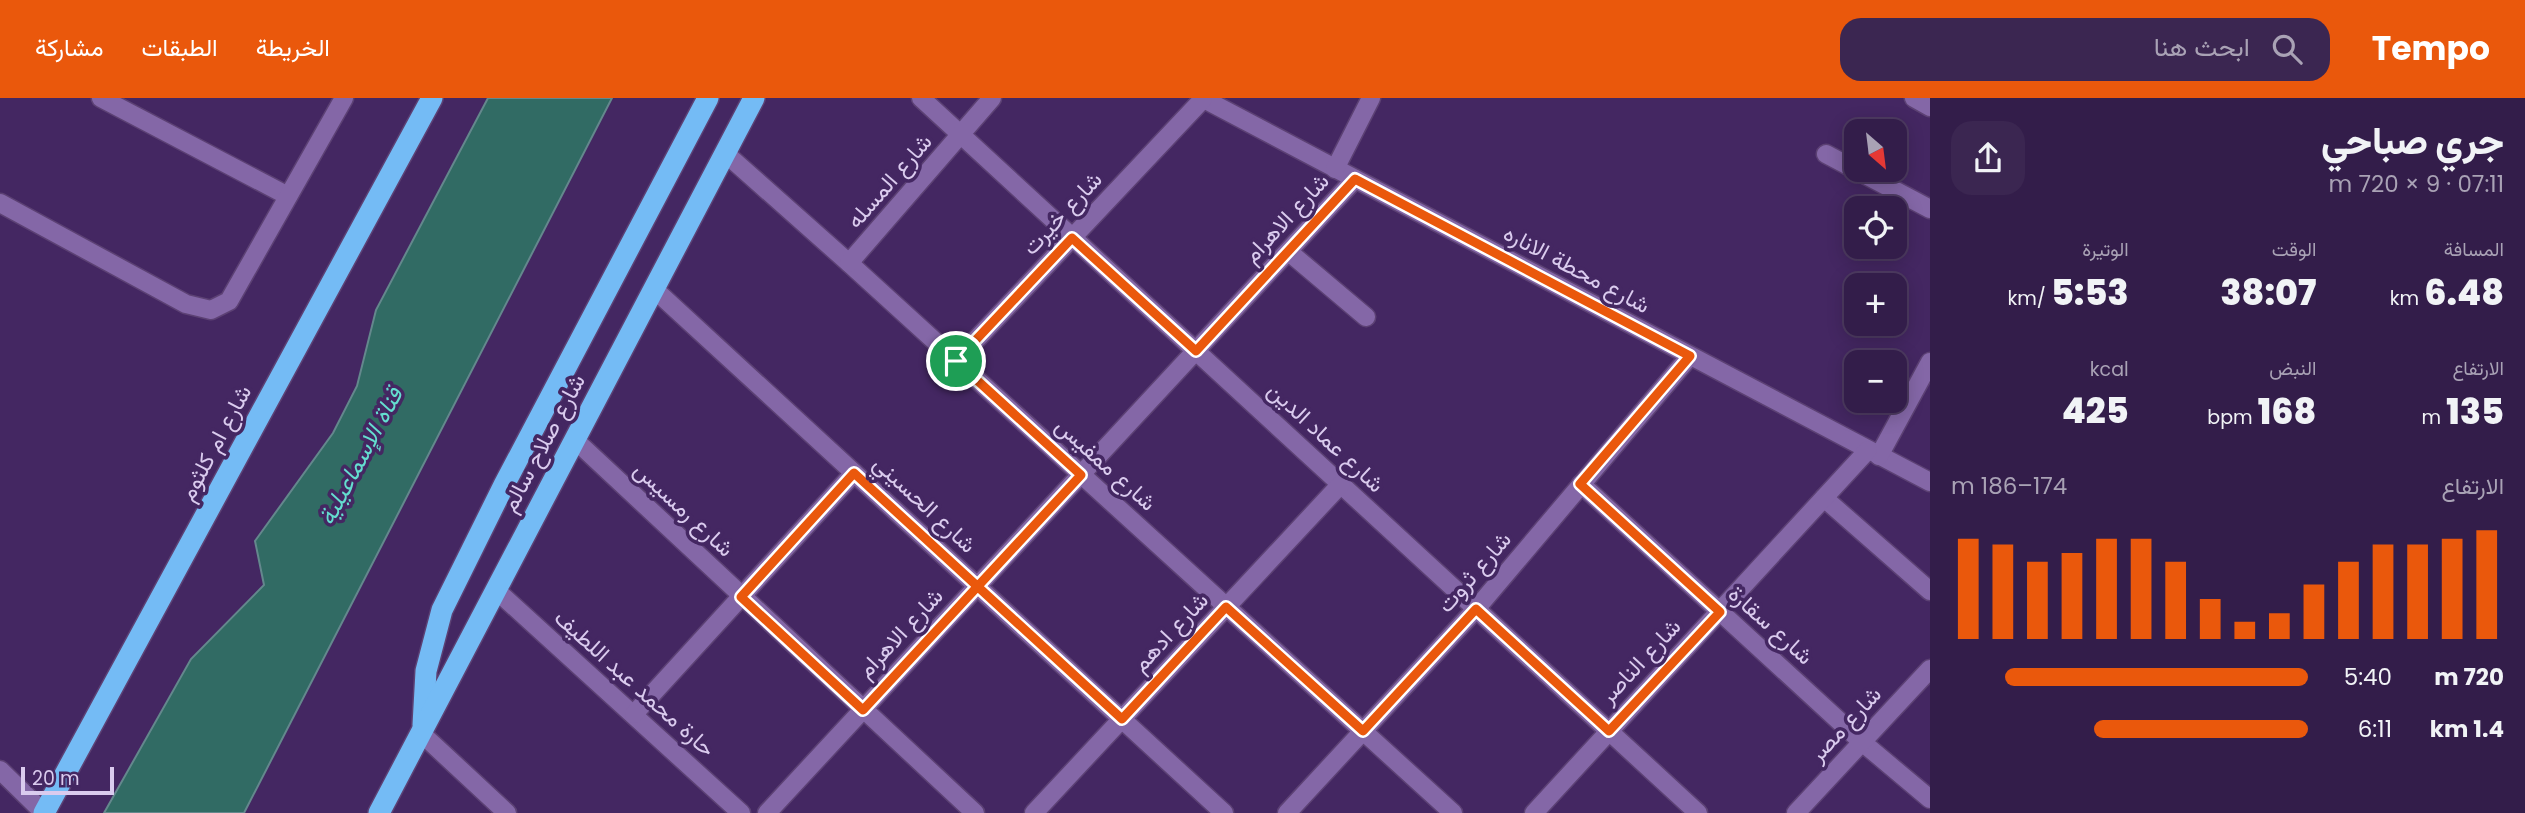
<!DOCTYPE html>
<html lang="ar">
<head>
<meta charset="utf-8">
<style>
	body { margin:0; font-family:Poppins,Vazirmatn,sans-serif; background:#3b2651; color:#f1f3f6; direction:rtl; height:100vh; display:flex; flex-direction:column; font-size:26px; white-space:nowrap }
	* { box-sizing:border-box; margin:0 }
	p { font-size:23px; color:#a9a2b5 }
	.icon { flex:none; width:38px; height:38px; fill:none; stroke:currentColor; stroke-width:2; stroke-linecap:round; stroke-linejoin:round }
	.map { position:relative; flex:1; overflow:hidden; direction:ltr }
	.details { display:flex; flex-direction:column; background:#331d4a; width:595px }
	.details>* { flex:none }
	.needle { width:46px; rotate:152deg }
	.controls { position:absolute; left:1844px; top:21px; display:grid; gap:14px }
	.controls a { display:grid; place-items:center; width:63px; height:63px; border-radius:14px; background:#331d4a; box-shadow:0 4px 18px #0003,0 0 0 2px #4e3b62; font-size:35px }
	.scale { position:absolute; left:21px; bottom:18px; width:93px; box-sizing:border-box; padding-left:7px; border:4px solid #dacbee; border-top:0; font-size:19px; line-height:24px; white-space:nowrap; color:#dacbee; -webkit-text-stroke:5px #442762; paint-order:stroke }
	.pin { position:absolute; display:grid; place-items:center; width:60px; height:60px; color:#fff; margin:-30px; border:4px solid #fff; border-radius:50%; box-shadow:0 2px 7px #0007 }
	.round { display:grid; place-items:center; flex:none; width:74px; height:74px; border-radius:21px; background:#3b2651 }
	.overview { display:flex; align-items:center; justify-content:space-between; height:119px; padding:0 21px }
	h1 { font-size:38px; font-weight:800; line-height:52px }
	.stats { display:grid; grid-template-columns:repeat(3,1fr); gap:10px; height:119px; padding:7px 21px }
	.stats div { display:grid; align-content:center }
	.stats b { font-size:35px; font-weight:800 }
	.stats small { font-size:19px; font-weight:400 }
	.stats p { font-size:19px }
	.chart { height:196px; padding:14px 21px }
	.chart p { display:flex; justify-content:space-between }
	.chart svg { width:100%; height:126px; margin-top:7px; stroke:#ea580c; stroke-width:6 }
	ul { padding:0 21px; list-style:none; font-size:23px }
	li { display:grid; grid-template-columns:112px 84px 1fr; align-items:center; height:52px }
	li i { height:18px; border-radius:9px; background:#ea580c }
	header { display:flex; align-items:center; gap:42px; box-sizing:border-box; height:98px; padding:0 35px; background:#ea580c; color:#fff }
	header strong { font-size:33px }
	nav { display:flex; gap:38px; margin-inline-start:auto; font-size:24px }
	.search { width:490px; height:63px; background:#3b2651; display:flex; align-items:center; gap:18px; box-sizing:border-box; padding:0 24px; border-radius:21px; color:#a9a2b5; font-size:26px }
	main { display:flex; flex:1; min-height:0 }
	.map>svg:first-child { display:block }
	.water { fill:#316b64; stroke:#64888d; stroke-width:2 }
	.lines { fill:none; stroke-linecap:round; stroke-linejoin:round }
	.minor-casing { stroke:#5c4174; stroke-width:21 }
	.highway-casing { stroke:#5c4174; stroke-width:24 }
	.minor { stroke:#8467a7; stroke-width:18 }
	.highway { stroke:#74bbf5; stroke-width:21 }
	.route-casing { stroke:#fff; stroke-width:14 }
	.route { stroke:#ea580c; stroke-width:9 }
	.labels { text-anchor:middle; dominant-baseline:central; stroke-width:7; stroke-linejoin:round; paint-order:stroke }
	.street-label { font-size:23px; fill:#dacbee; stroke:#442762 }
	.water-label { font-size:24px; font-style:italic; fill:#64decf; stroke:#442762 }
</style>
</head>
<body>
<header>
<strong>Tempo</strong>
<div class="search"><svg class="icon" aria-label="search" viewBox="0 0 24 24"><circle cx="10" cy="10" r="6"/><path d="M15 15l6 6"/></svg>ابحث هنا</div>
<nav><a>الخريطة</a><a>الطبقات</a><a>مشاركة</a></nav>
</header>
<main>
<section class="details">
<div class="overview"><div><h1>جري صباحي</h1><p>07:11 · 9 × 720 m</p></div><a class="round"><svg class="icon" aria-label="share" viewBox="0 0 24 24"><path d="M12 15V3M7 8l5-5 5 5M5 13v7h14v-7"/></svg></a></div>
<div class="stats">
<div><p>المسافة</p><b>6.48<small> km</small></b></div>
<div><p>الوقت</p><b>38:07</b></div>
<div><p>الوتيرة</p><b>5:53<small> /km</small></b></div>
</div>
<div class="stats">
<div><p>الارتفاع</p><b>135<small> m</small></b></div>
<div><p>النبض</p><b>168<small> bpm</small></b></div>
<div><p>kcal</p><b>425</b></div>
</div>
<div class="chart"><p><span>الارتفاع</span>174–186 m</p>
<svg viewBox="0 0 160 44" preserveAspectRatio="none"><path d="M5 44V9M15 44V11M25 44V17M35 44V14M45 44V9M55 44V9M65 44V17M75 44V30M85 44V38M95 44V35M105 44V25M115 44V17M125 44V11M135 44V11M145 44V9M155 44V6"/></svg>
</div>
<ul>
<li><b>720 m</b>5:40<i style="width:85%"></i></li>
<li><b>1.4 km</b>6:11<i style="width:60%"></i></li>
</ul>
</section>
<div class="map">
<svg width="1930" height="715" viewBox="0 0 1930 715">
	<rect width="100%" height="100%" fill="#442762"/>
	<polygon class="water" points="488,0 612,0 244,715 104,715 191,561 264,487 255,443 333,335 357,288 376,212"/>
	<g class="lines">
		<g class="minor-casing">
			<g id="minor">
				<polyline points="101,0 288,98"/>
				<polyline points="921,0 1698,715"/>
				<polyline points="1202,0 1930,384"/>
				<polyline points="1914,0 1930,9"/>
				<polyline points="725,55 849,165 1453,715"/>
				<polyline points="1826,56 1930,111"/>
				<polyline points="1335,71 1371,0"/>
				<polyline points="0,105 186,206 211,212 229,203 344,0"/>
				<polyline points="1289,154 1366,219"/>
				<polyline points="849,165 992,0"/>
				<polyline points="654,191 1224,715"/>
				<polyline points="956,263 1203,1"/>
				<polyline points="575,342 975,715"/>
				<polyline points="1879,358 1930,264"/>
				<polyline points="1581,386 1862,644 1930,701"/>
				<polyline points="1824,400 1930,493"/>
				<polyline points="496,492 741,715"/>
				<polyline points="634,616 854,375"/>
				<polyline points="422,636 507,715"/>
				<polyline points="0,672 44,715"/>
				<polyline points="767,715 1355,81"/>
				<polyline points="1034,715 1341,386"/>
				<polyline points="1287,715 1476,511 1690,258"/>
				<polyline points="1534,715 1868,352"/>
				<polyline points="1796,715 1930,571"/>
			</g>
		</g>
		<g class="highway-casing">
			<g id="highway">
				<polyline points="423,627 426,573 442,512 504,387 708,0"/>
				<polyline points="44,715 432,0"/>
				<polyline points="379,715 754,0"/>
			</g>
		</g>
		<use href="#minor" class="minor"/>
		<use href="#highway" class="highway"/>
	</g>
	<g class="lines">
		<g class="route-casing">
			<polyline id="route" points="956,263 1081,377 863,612 741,499 854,375 1122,621 1226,509 1363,633 1476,511 1609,633 1720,514 1580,386 1690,258 1355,81 1196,253 1072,140 956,263"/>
		</g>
		<use href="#route" class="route"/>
	</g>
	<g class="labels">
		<g class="street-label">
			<text transform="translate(889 83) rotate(-49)">شارع المسله</text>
			<text transform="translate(1062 115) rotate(-47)">شارع خيرت</text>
			<text transform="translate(1286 120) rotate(-47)">شارع الاهرام</text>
			<text transform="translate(1577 171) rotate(28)">شارع محطة الاناره</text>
			<text transform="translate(1326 339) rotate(43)">شارع عماد الدين</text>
			<text transform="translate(215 345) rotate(-62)">شارع ام كلثوم</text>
			<text transform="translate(543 345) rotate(-62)">شارع صلاح سالم</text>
			<text transform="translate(1106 366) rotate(42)">شارع ممفيس</text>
			<text transform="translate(925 406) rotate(43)">شارع الحسيني</text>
			<text transform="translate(684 411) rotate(43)">شارع رمسيس</text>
			<text transform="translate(1474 474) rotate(-49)">شارع ثروت</text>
			<text transform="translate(1771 527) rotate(42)">شارع سقارة</text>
			<text transform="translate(1170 534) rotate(-47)">شارع ادهم</text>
			<text transform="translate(900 535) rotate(-47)">شارع الاهرام</text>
			<text transform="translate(1640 563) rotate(-47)">شارع الناصر</text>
			<text transform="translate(635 585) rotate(42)">حارة محمد عبد اللطيف</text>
			<text transform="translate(1845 626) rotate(-47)">شارع مصر</text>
		</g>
		<g class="water-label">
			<text transform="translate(360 358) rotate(-62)">قناة الإسماعيلية</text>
		</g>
	</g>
</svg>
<div class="controls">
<a><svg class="needle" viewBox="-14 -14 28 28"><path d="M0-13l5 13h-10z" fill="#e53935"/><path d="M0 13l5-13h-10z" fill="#a9a2b5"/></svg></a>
<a><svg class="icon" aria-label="locate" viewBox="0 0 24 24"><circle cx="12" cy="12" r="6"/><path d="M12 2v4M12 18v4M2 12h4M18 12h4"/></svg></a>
<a>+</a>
<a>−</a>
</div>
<div class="scale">20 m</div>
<div class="pin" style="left:956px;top:263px;background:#1e9e55"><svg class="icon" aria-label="arrive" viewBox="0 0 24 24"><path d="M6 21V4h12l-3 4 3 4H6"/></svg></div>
</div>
</main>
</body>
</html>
